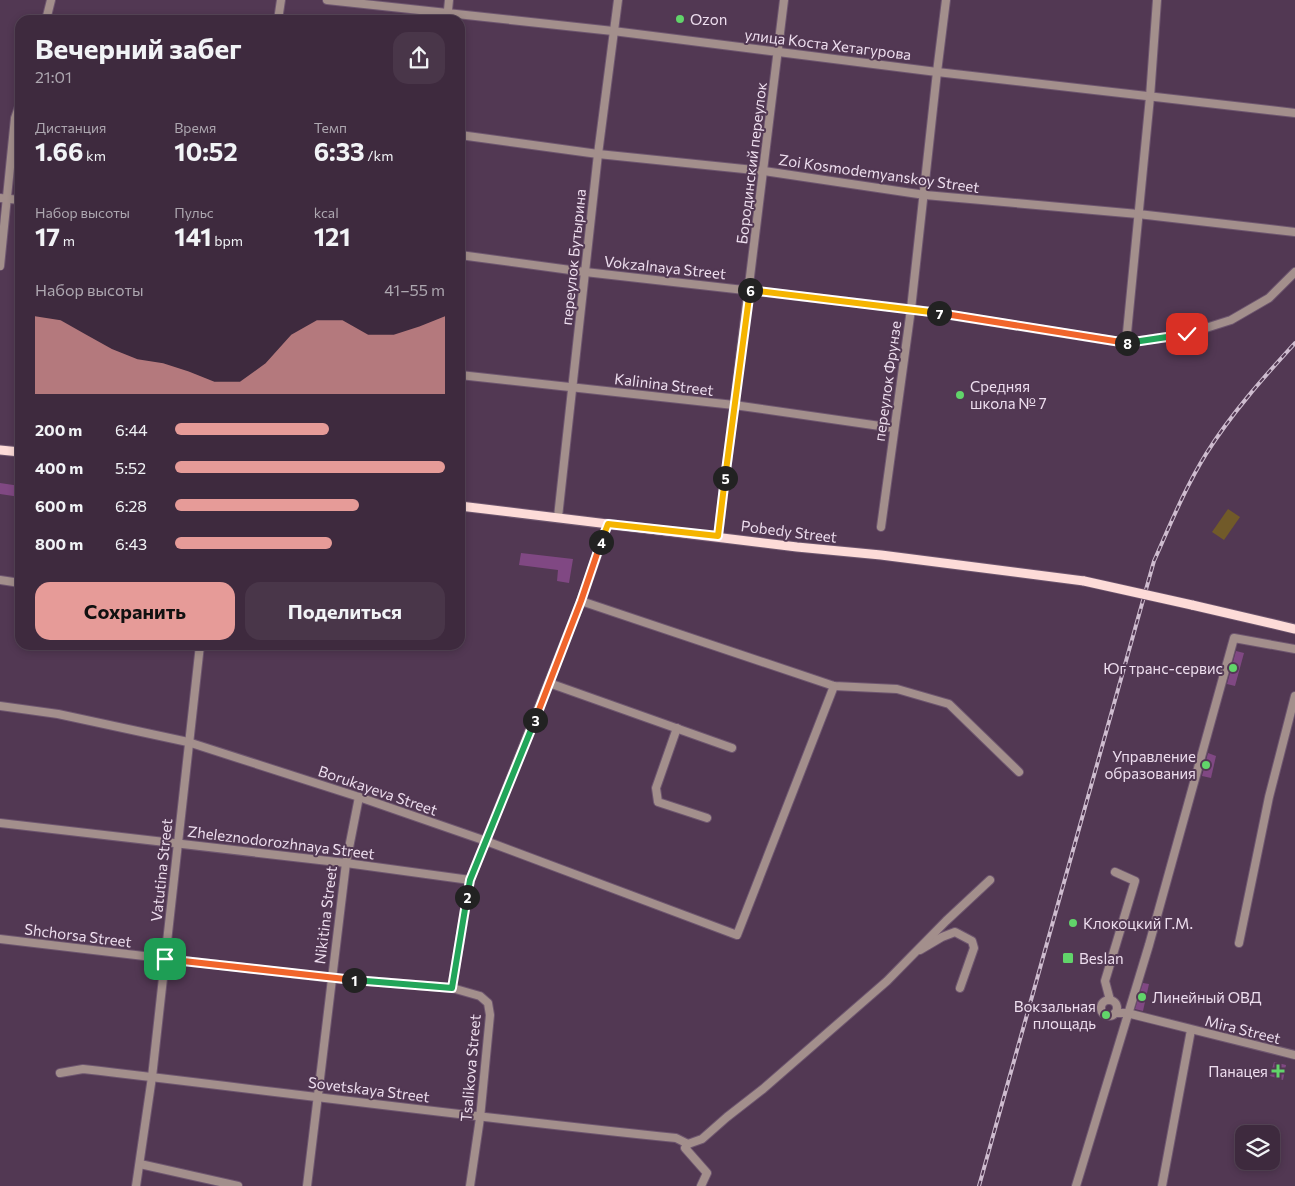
<!DOCTYPE html>
<html lang="ru">
<head>
<meta charset="utf-8">
<style>
	body { margin:0; font-family:Commissioner,sans-serif; background:#493649; color:#f1f3f6; height:100vh; display:flex; flex-direction:column; font-size:19px; white-space:nowrap }
	* { box-sizing:border-box; margin:0 }
	p { font-size:16px; color:#ada7b0 }
	.icon { flex:none; width:28px; height:28px; fill:none; stroke:currentColor; stroke-width:2; stroke-linecap:round; stroke-linejoin:round }
	.map { position:relative; flex:1; overflow:hidden }
	.side { position:absolute; left:15px; top:15px; width:450px; height:635px; display:flex; flex-direction:column; background:#3e2a3e; border-radius:15px; box-shadow:0 2px 8px #0003,0 0 0 1px #574658 }
	.side>* { flex:none }
	.tools { position:absolute; left:1235px; top:1125px; display:grid; gap:10px }
	.tools a { display:grid; place-items:center; width:45px; height:45px; border-radius:10px; background:#3e2a3e; box-shadow:0 2px 8px #0003,0 0 0 1px #574658; font-size:25px }
	.pin { position:absolute; display:grid; place-items:center; width:42px; height:42px; color:#fff; margin:-21px; border-radius:10px; box-shadow:0 2px 8px #0006 }
	.km { position:absolute; width:25px; height:25px; margin:-12px; border-radius:50%; background:#222; color:#fff; font-size:14px; line-height:25px; text-align:center }
	.round { display:grid; place-items:center; flex:none; width:52px; height:52px; border-radius:15px; background:#493649 }
	.summary { display:flex; align-items:center; justify-content:space-between; height:85px; padding:0 20px }
	h1 { font-size:28px; font-weight:700; line-height:38px }
	.metrics { display:grid; grid-template-columns:repeat(3,1fr); gap:8px; height:85px; padding:5px 20px }
	.metrics div { display:grid; align-content:center }
	.metrics b { font-size:25px; font-weight:700 }
	.metrics small { font-size:14px; font-weight:400 }
	.metrics p { font-size:14px }
	.chart { height:140px; padding:10px 20px }
	.chart p { display:flex; justify-content:space-between }
	.chart svg { width:100%; height:90px; margin-top:5px; fill:#e69b98; opacity:.7 }
	.button { display:flex; gap:10px; margin-top:auto; padding:10px 20px }
	.button a { flex:1; height:58px; border-radius:15px; background:#e69b98; color:#111; font-size:20px; font-weight:700; line-height:58px; text-align:center }
	.button a+a { background:#493649; color:#f1f3f6 }
	ul { padding:0 20px; list-style:none; font-size:16px }
	li { display:grid; grid-template-columns:80px 60px 1fr; align-items:center; height:38px }
	li i { height:12px; border-radius:6px; background:#e69b98 }
	.map>svg:first-child { display:block }
	.green { fill:#715a29 }
	.building { fill:#804883 }
	.lines { fill:none; stroke-linecap:round; stroke-linejoin:round }
	.minor-casing { stroke:#6e566f; stroke-width:10 }
	.major-casing { stroke:#6e566f; stroke-width:11 }
	.minor { stroke:#a38f8c; stroke-width:8 }
	.major { stroke:#fddbd8; stroke-width:9 }
	.rail-casing { stroke:#cebccf; stroke-width:4 }
	.rail { stroke:#523853; stroke-width:2; stroke-dasharray:5.5; stroke-linecap:butt }
	.major-bridge-casing { stroke:#6e566f; stroke-width:11; stroke-linecap:butt }
	.major-bridge { stroke:#fddbd8; stroke-width:9 }
	.split-1-casing { stroke:#fff; stroke-width:10 }
	.split-2-casing { stroke:#fff; stroke-width:10 }
	.split-3-casing { stroke:#fff; stroke-width:10 }
	.split-4-casing { stroke:#fff; stroke-width:10 }
	.split-5-casing { stroke:#fff; stroke-width:10 }
	.split-6-casing { stroke:#fff; stroke-width:10 }
	.split-7-casing { stroke:#fff; stroke-width:10 }
	.split-8-casing { stroke:#fff; stroke-width:10 }
	.split-9-casing { stroke:#fff; stroke-width:10 }
	.split-1 { stroke:#f0652b; stroke-width:6 }
	.split-2 { stroke:#22a559; stroke-width:6 }
	.split-3 { stroke:#22a559; stroke-width:6 }
	.split-4 { stroke:#f0652b; stroke-width:6 }
	.split-5 { stroke:#f5b400; stroke-width:6 }
	.split-6 { stroke:#f5b400; stroke-width:6 }
	.split-7 { stroke:#f5b400; stroke-width:6 }
	.split-8 { stroke:#f0652b; stroke-width:6 }
	.split-9 { stroke:#22a559; stroke-width:6 }
	.poi-dot { fill:#61d46a; stroke:#523853; stroke-width:2 }
	.labels { text-anchor:middle; dominant-baseline:central; stroke-width:4; stroke-linejoin:round; paint-order:stroke }
	.poi-label { font-size:15px; fill:#edddee; stroke:#523853; text-anchor:start }
	.street-label { font-size:15px; fill:#edddee; stroke:#523853 }
</style>
</head>
<body>
<div class="map">
<svg width="1295" height="1186" viewBox="0 0 1295 1186">
	<rect width="100%" height="100%" fill="#523853"/>
	<polygon class="green" points="1228,509 1240,517 1224,540 1212,532"/>
	<g class="building">
		<polygon points="0,483 20,486 20,497 0,494"/>
		<polygon points="521,553 573,559 569,583 557,581 558,570 519,565"/>
		<polygon points="1236,651 1244,653 1235,686 1227,684"/>
		<polygon points="1208,753 1216,756 1211,778 1202,776"/>
		<polygon points="1143,983 1149,984 1143,1011 1135,1009"/>
		<polygon points="1274,1062 1286,1065 1283,1080 1270,1076"/>
	</g>
	<g class="lines">
		<g class="minor-casing">
			<g id="minor">
				<polyline points="327,0 613,31 937,72 1295,113"/>
				<polyline points="46,20 51,0"/>
				<polyline points="278,20 281,0"/>
				<polyline points="447,20 449,0"/>
				<polyline points="460,135 598,154 764,171 925,195 1138,214 1295,232"/>
				<polyline points="0,198 20,200"/>
				<polyline points="460,255 585,272 911,309 1126,343 1187,334 1231,320 1269,298 1295,272"/>
				<polyline points="0,266 15,118 20,104"/>
				<polyline points="1126,343 1150,97 1157,0"/>
				<polyline points="460,375 734,405 894,428"/>
				<polyline points="558,517 598,154 618,0"/>
				<polyline points="881,527 911,309 937,72 946,0"/>
				<polyline points="718,537 784,0"/>
				<polyline points="0,580 20,583"/>
				<polyline points="581,601 834,686 897,689 949,704 1019,772"/>
				<polyline points="549,683 732,748"/>
				<polyline points="0,706 58,714 188,742 359,797 486,841 737,935 834,686"/>
				<polyline points="677,728 656,788 658,802 707,818"/>
				<polyline points="0,823 346,863 470,880"/>
				<polyline points="0,939 331,978 452,988"/>
				<polyline points="1239,943 1269,797 1295,696"/>
				<polyline points="920,950 942,937 955,932 972,941 974,948 960,988"/>
				<circle cx="1109" cy="1008" r="8"/>
				<polyline points="1110,1000 1105,981 1135,881 1115,872"/>
				<polyline points="1115,1013 1127,1013 1295,1055"/>
				<path d="M60,1073l23,-4c198,23 395,49 593,69l12,6 14,-5 25,-22 36,-28 124,-108 59,-60 44,-41"/>
				<polyline points="688,1144 685,1148 707,1173 701,1186"/>
				<polyline points="140,1164 238,1186"/>
				<polyline points="136,1186 152,1077 200,645"/>
				<polyline points="307,1186 346,863 359,797"/>
				<polyline points="470,1186 480,1118 490,1015 488,1003 480,996 452,988 470,880 581,601 608,524"/>
				<polyline points="1076,1186 1149,945 1234,638 1295,649"/>
				<polyline points="1162,1186 1191,1030"/>
			</g>
		</g>
		<g class="major-casing">
			<g id="major">
				<polyline points="0,450 20,452"/>
				<polyline points="460,506 797,547 881,555 1084,581"/>
				<polyline points="1192,605 1295,629"/>
			</g>
		</g>
		<use href="#minor" class="minor"/>
		<use href="#major" class="major"/>
		<g class="rail-casing">
			<path id="rail" d="M979,1186l175,-625c16,-36 31,-73 52,-107 25,-40 57,-76 89,-111"/>
		</g>
		<use href="#rail" class="rail"/>
		<g class="major-bridge-casing">
			<polyline id="major-bridge" points="1084,581 1192,605"/>
		</g>
		<use href="#major-bridge" class="major-bridge"/>
	</g>
	<g class="lines">
		<g class="split-1-casing">
			<polyline id="split-1" points="165,959 354,980"/>
		</g>
		<g class="split-2-casing">
			<polyline id="split-2" points="354,980 452,988 467,897"/>
		</g>
		<g class="split-3-casing">
			<polyline id="split-3" points="467,897 470,880 535,720"/>
		</g>
		<g class="split-4-casing">
			<polyline id="split-4" points="535,720 581,601 601,542"/>
		</g>
		<g class="split-5-casing">
			<polyline id="split-5" points="601,542 608,524 718,536 725,478"/>
		</g>
		<g class="split-6-casing">
			<polyline id="split-6" points="725,478 750,290"/>
		</g>
		<g class="split-7-casing">
			<polyline id="split-7" points="750,290 939,313"/>
		</g>
		<g class="split-8-casing">
			<polyline id="split-8" points="939,313 1127,343"/>
		</g>
		<g class="split-9-casing">
			<polyline id="split-9" points="1127,343 1187,334"/>
		</g>
		<use href="#split-1" class="split-1"/>
		<use href="#split-2" class="split-2"/>
		<use href="#split-3" class="split-3"/>
		<use href="#split-4" class="split-4"/>
		<use href="#split-5" class="split-5"/>
		<use href="#split-6" class="split-6"/>
		<use href="#split-7" class="split-7"/>
		<use href="#split-8" class="split-8"/>
		<use href="#split-9" class="split-9"/>
	</g>
	<g class="poi-dot">
		<circle cx="680" cy="19" r="5"/>
		<circle cx="960" cy="395" r="5"/>
		<circle cx="1233" cy="668" r="5"/>
		<circle cx="1206" cy="765" r="5"/>
		<circle cx="1073" cy="923" r="5"/>
		<rect x="1062" y="952" width="12" height="12" rx="2.5"/>
		<circle cx="1142" cy="997" r="5"/>
		<circle cx="1106" cy="1015" r="5"/>
		<path d="M1275.5 1063.5h5v5h5v5h-5v5h-5v-5h-5v-5h5z"/>
	</g>
	<g class="labels">
		<g class="poi-label">
			<text x="690" y="19">Ozon</text>
			<text x="970" y="386">Средняя<tspan x="970" dy="17">школа № 7</tspan></text>
			<text x="1223" y="668" text-anchor="end">Юг транс-сервис</text>
			<text x="1196" y="756" text-anchor="end">Управление<tspan x="1196" dy="17">образования</tspan></text>
			<text x="1083" y="923">Клокоцкий Г.М.</text>
			<text x="1079" y="958">Beslan</text>
			<text x="1152" y="997">Линейный ОВД</text>
			<text x="1096" y="1006" text-anchor="end">Вокзальная<tspan x="1096" dy="17">площадь</tspan></text>
			<text x="1268" y="1071" text-anchor="end">Панацея</text>
		</g>
		<g class="street-label">
			<text transform="translate(828 44) rotate(7)">улица Коста Хетагурова</text>
			<text transform="translate(751 163) rotate(-83)">Бородинский переулок</text>
			<text transform="translate(879 173) rotate(8)">Zoi Kosmodemyanskoy Street</text>
			<text transform="translate(573 257) rotate(-84)">переулок Бутырина</text>
			<text transform="translate(665 267) rotate(6)">Vokzalnaya Street</text>
			<text transform="translate(887 381) rotate(-82)">переулок Фрунзе</text>
			<text transform="translate(664 384) rotate(7)">Kalinina Street</text>
			<text transform="translate(789 531) rotate(7)">Pobedy Street</text>
			<text transform="translate(378 790) rotate(19)">Borukayeva Street</text>
			<text transform="translate(281 842) rotate(7)">Zheleznodorozhnaya Street</text>
			<text transform="translate(161 870) rotate(-84)">Vatutina Street</text>
			<text transform="translate(325 915) rotate(-83)">Nikitina Street</text>
			<text transform="translate(78 935) rotate(7)">Shchorsa Street</text>
			<text transform="translate(1243 1029) rotate(14)">Mira Street</text>
			<text transform="translate(470 1068) rotate(-85)">Tsalikova Street</text>
			<text transform="translate(369 1089) rotate(7)">Sovetskaya Street</text>
		</g>
	</g>
</svg>
<div class="tools">
<a><svg class="icon" aria-label="layers" viewBox="0 0 24 24"><path d="M12 4l9 5-9 5-9-5zM3 14l9 5 9-5"/></svg></a>
</div>
<div class="pin" style="left:165px;top:959px;background:#1e9e55"><svg class="icon" aria-label="arrive" viewBox="0 0 24 24"><path d="M6 21V4h12l-3 4 3 4H6"/></svg></div>
<div class="pin" style="left:1187px;top:334px;background:#d93025"><svg class="icon" aria-label="check" viewBox="0 0 24 24"><path d="M5 12l5 5 9-10"/></svg></div>
<b class="km" style="left:354px;top:980px">1</b>
<b class="km" style="left:467px;top:897px">2</b>
<b class="km" style="left:535px;top:720px">3</b>
<b class="km" style="left:601px;top:542px">4</b>
<b class="km" style="left:725px;top:478px">5</b>
<b class="km" style="left:750px;top:290px">6</b>
<b class="km" style="left:939px;top:313px">7</b>
<b class="km" style="left:1127px;top:343px">8</b>
<section class="side">
<div class="summary"><div><h1>Вечерний забег</h1><p>21:01</p></div><a class="round"><svg class="icon" aria-label="share" viewBox="0 0 24 24"><path d="M12 15V3M7 8l5-5 5 5M5 13v7h14v-7"/></svg></a></div>
<div class="metrics">
<div><p>Дистанция</p><b>1.66<small> km</small></b></div>
<div><p>Время</p><b>10:52</b></div>
<div><p>Темп</p><b>6:33<small> /km</small></b></div>
</div>
<div class="metrics">
<div><p>Набор высоты</p><b>17<small> m</small></b></div>
<div><p>Пульс</p><b>141<small> bpm</small></b></div>
<div><p>kcal</p><b>121</b></div>
</div>
<div class="chart"><p><span>Набор высоты</span>41–55 m</p>
<svg viewBox="0 0 160 44" preserveAspectRatio="none"><path d="M0 44V6L10 8L20 15L30 22L40 27L50 29L60 33L70 38L80 38L90 29L100 15L110 8L120 8L130 15L140 15L150 11L160 6V44z"/></svg>
</div>
<ul>
<li><b>200 m</b>6:44<i style="width:57%"></i></li>
<li><b>400 m</b>5:52<i style="width:100%"></i></li>
<li><b>600 m</b>6:28<i style="width:68%"></i></li>
<li><b>800 m</b>6:43<i style="width:58%"></i></li>
</ul>
<div class="button"><a>Сохранить</a><a>Поделиться</a></div>
</section>
</div>
</body>
</html>
